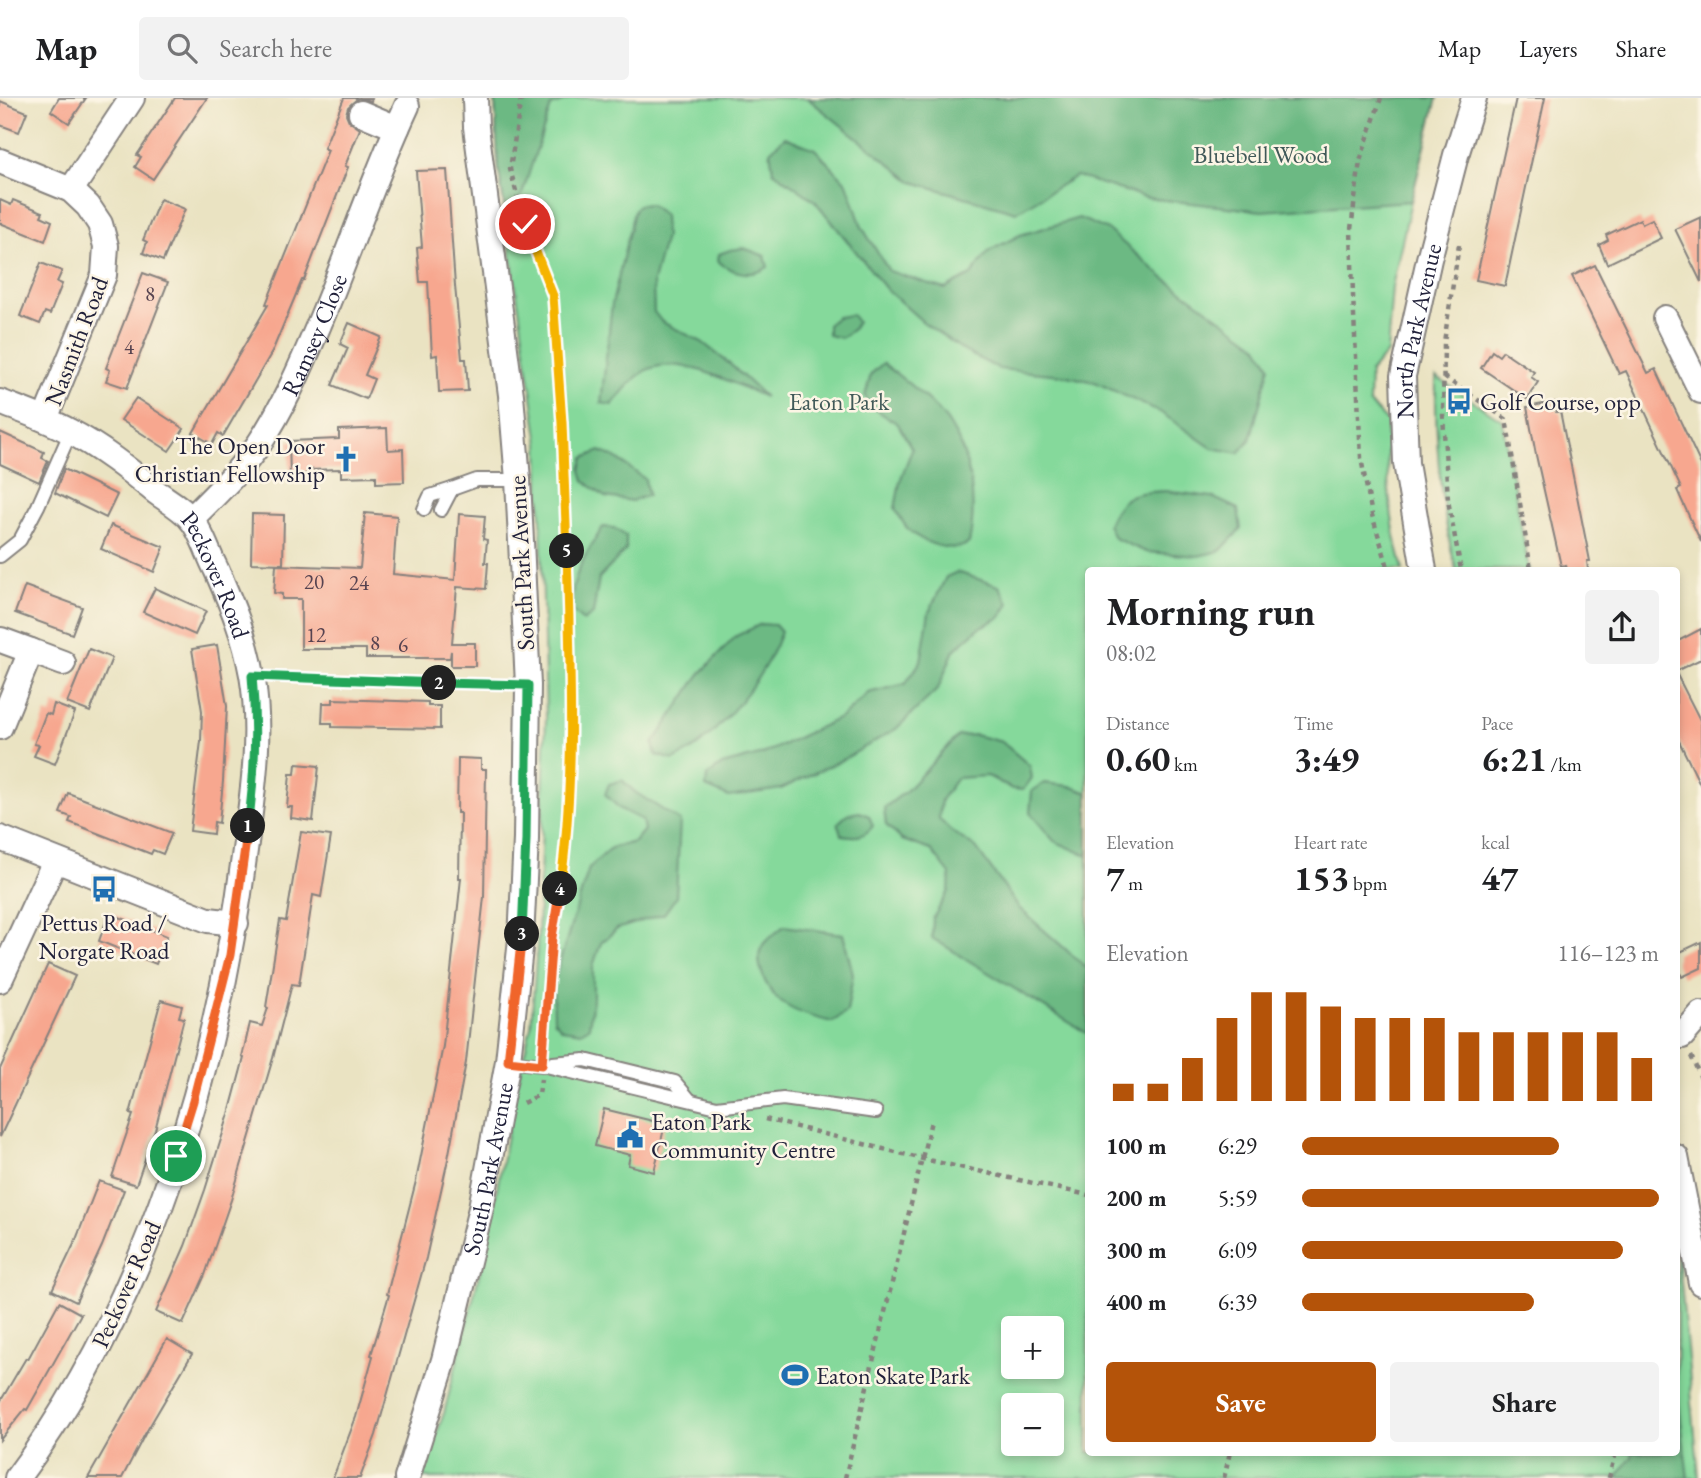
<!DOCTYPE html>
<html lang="en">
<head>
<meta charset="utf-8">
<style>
	body { margin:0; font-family:"EB Garamond",serif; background:#f2f2f2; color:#202124; height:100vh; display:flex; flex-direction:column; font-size:26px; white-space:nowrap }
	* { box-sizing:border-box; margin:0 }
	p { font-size:23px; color:#757577 }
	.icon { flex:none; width:38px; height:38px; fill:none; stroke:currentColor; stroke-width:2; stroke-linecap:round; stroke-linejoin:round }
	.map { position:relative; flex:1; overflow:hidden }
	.details { position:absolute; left:1085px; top:469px; width:595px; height:889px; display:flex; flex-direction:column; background:#fff; border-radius:7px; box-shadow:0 4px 10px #0003 }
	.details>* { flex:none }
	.buttons { position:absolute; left:1001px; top:1218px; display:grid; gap:14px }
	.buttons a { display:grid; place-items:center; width:63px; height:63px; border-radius:7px; background:#fff; box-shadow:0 4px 10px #0003; font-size:35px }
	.pin { position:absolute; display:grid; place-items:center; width:60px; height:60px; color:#fff; margin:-30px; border:4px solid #fff; border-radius:50%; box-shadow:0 2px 7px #0007 }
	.km { position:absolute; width:35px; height:35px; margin:-18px; border-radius:50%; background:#222; color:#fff; font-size:19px; line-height:35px; text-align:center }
	.round { display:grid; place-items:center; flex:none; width:74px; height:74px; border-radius:7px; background:#f2f2f2 }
	.head { display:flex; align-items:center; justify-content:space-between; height:119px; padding:0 21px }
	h1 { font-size:38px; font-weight:700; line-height:52px }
	.metrics { display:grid; grid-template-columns:repeat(3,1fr); gap:10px; height:119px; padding:7px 21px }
	.metrics div { display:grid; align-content:center }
	.metrics b { font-size:35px; font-weight:700 }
	.metrics small { font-size:19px; font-weight:400 }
	.metrics p { font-size:19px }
	.chart { height:196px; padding:14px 21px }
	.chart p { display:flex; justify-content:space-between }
	.chart svg { width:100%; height:126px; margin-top:7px; stroke:#b45309; stroke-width:6 }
	.button { display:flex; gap:14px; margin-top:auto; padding:14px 21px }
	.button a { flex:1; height:80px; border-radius:7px; background:#b45309; color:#fff; font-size:28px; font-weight:700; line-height:80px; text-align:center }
	.button a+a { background:#f2f2f2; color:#202124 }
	ul { padding:0 21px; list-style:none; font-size:23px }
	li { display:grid; grid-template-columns:112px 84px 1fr; align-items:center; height:52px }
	li i { height:18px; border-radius:9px; background:#b45309 }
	header { display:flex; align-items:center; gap:42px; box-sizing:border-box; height:98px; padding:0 35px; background:#fff; border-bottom:2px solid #e0e0e0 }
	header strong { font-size:33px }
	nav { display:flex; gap:38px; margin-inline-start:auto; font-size:24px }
	.search { width:490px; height:63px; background:#f2f2f2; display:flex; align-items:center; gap:18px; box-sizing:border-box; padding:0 24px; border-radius:7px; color:#757577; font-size:26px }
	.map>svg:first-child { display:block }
	.green { fill:#85d99b; stroke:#547e6b; stroke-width:2; fill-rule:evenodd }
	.forest { fill:#6cb983; stroke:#476e5f; stroke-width:2 }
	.building { fill:#f7a78f }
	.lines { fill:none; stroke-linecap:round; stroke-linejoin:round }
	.service-casing { stroke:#86827e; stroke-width:16 }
	.minor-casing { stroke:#86827e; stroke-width:28 }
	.path { stroke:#86827e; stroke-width:4.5; stroke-dasharray:5 5; stroke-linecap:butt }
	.service { stroke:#fff; stroke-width:12 }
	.minor { stroke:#fff; stroke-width:24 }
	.split-1-casing { stroke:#fff; stroke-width:14 }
	.split-2-casing { stroke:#fff; stroke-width:14 }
	.split-3-casing { stroke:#fff; stroke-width:14 }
	.split-4-casing { stroke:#fff; stroke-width:14 }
	.split-5-casing { stroke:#fff; stroke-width:14 }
	.split-6-casing { stroke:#fff; stroke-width:14 }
	.split-1 { stroke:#f0652b; stroke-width:9 }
	.split-2 { stroke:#22a559; stroke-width:9 }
	.split-3 { stroke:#22a559; stroke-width:9 }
	.split-4 { stroke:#f0652b; stroke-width:9 }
	.split-5 { stroke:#f5b400; stroke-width:9 }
	.split-6 { stroke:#f5b400; stroke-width:9 }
	.labels { text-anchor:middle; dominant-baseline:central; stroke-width:5; stroke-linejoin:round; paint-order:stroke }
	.number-label { font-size:21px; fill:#574350 }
	.park-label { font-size:24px; fill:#405958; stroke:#fcf5e5 }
	.street-label { font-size:24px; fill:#22223b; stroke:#fcf5e5 }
	.poi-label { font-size:24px; fill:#22223b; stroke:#fcf5e5; text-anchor:start }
</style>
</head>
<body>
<header>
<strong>Map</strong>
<div class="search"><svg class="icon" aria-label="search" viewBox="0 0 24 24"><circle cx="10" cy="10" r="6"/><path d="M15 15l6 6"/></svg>Search here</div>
<nav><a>Map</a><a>Layers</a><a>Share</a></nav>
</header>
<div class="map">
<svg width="1701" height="1380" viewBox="0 0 1701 1380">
	<rect width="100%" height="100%" fill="#fcf5e5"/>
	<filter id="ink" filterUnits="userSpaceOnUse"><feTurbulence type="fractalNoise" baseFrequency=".0143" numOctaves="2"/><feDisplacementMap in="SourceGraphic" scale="14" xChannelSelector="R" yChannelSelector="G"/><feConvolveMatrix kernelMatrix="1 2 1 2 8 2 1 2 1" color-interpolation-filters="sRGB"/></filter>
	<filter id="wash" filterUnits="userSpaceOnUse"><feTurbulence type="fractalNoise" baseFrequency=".00686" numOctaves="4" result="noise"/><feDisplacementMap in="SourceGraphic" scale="28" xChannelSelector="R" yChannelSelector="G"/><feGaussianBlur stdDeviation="1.57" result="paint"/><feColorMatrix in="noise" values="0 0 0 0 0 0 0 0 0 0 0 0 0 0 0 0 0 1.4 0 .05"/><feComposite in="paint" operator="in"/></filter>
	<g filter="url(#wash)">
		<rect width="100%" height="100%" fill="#eae3c2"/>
		<g class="green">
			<path d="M495,0h942l-26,103 -19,86 -5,66 -17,19 -1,31 19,19c-3,50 2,101 15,148h-315v882h588l1,-212 22,238h-1278l23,-65 42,-166 29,-154 16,-67 7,-92 8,-216 -7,-274 -41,-278zM1013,1230h39v39h-39zM1013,1307h39v39h-39z"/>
			<path d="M1436,279l66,43 27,150h-73c-16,-63 -21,-127 -20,-193z"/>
		</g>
		<g class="forest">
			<polygon points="495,0 574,0 551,8 509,136 498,68"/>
			<polygon points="807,0 1437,0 1411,103 1262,113 1147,100 1076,78 1016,114 913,84"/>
			<polygon points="785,39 815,51 847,85 862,129 889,173 945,191 971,177 989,153 1020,137 1079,120 1108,132 1163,179 1258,248 1270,268 1250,342 1239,355 1212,350 1160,314 1095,284 1062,277 999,271 966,254 923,224 887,192 815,103 773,73 770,53"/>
			<path d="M650,106l14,11 1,22 -12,45 1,30 8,10 40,20 29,23 34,32c-32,-13 -91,-47 -123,-24 -12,8 -21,21 -30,32l-11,-2 11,-99 22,-93 4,-6z"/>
			<path d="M744,150l21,8 3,11c-16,11 -37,6 -50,-6l1,-7 11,-4z"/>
			<polygon points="852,217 857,224 852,232 841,240 828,237 828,226 837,219"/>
			<path d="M883,265c20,16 55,42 68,64 21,33 26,79 18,116 -16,11 -43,1 -58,-11 -7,-5 -11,-16 -16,-23l5,-28 12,-32 -14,-25 -27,-17 -6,-11 6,-22z"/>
			<polygon points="600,353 616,360 645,381 648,397 632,403 605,399 584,383 581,372 584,360"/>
			<path d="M1166,393l46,6 26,12 3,20 -21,22 -22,5 -52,-4 -32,-14 -6,-14c14,-32 26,-31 58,-33z"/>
			<path d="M603,429l11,1 12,8v14l-27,28 -6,36 -10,7 -12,-11c-1,-32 15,-57 32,-83z"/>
			<polygon points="957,474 999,488 1009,505 1001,519 979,530 954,552 938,591 896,631 844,661 781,691 729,699 706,689 707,678 722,667 763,656 842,619 868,595 905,586 921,563 929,514 946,479"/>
			<path d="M761,526l14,1 6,7c-14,40 -48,83 -80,111 -8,7 -18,12 -27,17l-18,-5 -3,-11 47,-70 36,-38z"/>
			<polygon points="975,637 1002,644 1030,668 1032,680 1023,692 1012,691 988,678 957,680 941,702 939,721 951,733 976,750 1020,811 1088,871 1088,936 932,840 933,820 949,793 950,776 931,752 902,742 886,727 884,710 906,693 958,638"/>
			<polygon points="622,682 635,694 680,723 676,799 664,816 617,831 601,845 593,868 593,901 589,929 581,934 562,931 554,922 553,885 589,770 611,750 634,744 644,732 642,722 620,711 605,696 609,686"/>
			<polygon points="1044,685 1070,688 1088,695 1088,758 1054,743 1030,715 1032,693"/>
			<path d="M860,714l9,4 4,10c-9,12 -18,11 -32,9l-3,-12 10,-9z"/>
			<path d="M784,828l59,8 10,40 -6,38 -15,10c-33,-8 -61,-16 -71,-52 -3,-10 -3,-22 6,-30 5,-5 12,-9 17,-14z"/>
			<polygon points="1677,1290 1688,1380 1616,1380 1632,1359 1632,1355 1676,1354"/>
		</g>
		<g id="blocks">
			<g class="building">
				<polygon points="59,0 86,0 69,25 51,13"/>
				<polygon points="175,0 207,0 153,81 135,69 141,59 137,57"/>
				<polygon points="344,0 372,0 371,3 358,0 348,9 346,16 349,23 360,31 345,68 348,69 304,182 302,182 272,254 223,338 218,335 212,346 193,335 268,207 266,206 328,52 324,50"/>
				<polygon points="1516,0 1545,0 1505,188 1476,182"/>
				<polygon points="0,3 27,14 19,34 0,27"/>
				<polygon points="447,72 455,188 462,261 466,261 468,293 439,294 437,257 432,258 428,184 420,184 417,150 422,149 416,73"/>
				<polygon points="160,101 185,111 163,163 143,155 147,144 143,142"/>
				<polygon points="0,102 11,107 13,102 43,114 41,118 52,123 45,143 0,125"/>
				<polygon points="1701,119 1701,184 1675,131"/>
				<polygon points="1640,121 1642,126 1652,121 1661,140 1607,166 1599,147 1608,142 1606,137"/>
				<polygon points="41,165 62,173 57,184 62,186 50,216 45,214 40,226 20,218"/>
				<polygon points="1595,167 1648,275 1656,271 1701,367 1701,444 1677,392 1681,390 1626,273 1619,276 1572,178"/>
				<polygon points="143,175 168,184 127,290 106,283 110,272 106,270"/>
				<polygon points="349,225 381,239 365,277 374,281 366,301 332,287 348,250 340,246"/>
				<polygon points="1492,253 1499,258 1503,253 1534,274 1531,279 1538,284 1527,301 1481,270"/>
				<polygon points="136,300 184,331 169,353 121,322"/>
				<polygon points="1554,304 1556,314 1560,313 1590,463 1587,463 1588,472 1567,472 1566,467 1561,468 1536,357 1527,309"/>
				<polygon points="387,330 388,352 403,351 404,384 376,385 376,378 341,379 341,371 307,372 307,376 290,377 289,343 339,341 339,332"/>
				<polygon points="0,334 44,354 42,360 48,363 39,384 0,366"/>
				<polygon points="64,371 117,397 106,420 55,395"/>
				<polygon points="365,415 397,418 393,476 455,482 459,416 485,418 483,441 487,442 485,465 488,465 486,491 457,489 452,545 475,545 475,568 451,568 451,553 450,560 366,560 366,551 301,551 301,501 282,501 282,496 274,495 276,467 360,470"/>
				<polygon points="252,416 284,417 283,466 251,465"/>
				<polygon points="111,427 164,449 154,474 101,451"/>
				<polygon points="25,488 82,509 72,536 15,515"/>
				<polygon points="155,490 206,513 195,537 143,514"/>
				<polygon points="1701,531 1701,561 1676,573 1676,544"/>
				<polygon points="217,547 227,608 223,683 219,725 214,724 213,736 190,733 201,643 202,613 192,551"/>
				<polygon points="89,551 112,560 90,614 67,605"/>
				<polygon points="1676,575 1701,624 1701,688 1676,637"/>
				<polygon points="333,601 428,604 428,608 440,608 440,631 332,629 332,625 322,625 323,605 333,605"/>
				<polygon points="54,606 75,614 55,666 34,658 39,647 34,646 46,615 51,617"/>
				<polygon points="458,660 481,661 481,671 486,671 484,799 466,964 448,1061 426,1160 376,1337 360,1380 333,1380 356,1319 373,1258 371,1257 389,1197 387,1196 416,1083 443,948 461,780 459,780 460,715 457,715"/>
				<polygon points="296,666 319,668 313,723 291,720 292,709 287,709 290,676 295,676"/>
				<polygon points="68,695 172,735 163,756 153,752 151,756 69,724 71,719 60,715"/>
				<polygon points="301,734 331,738 321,799 313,797 299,887 292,886 273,960 231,1102 205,1177 183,1226 156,1214 185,1148 205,1092 229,1016 244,960 242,959 250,925 262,928 268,910 266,909 280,822 286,823"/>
				<polygon points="109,815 167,838 156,866 99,843"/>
				<polygon points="1701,844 1701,870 1682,879 1676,867 1676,856"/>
				<polygon points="48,866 75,878 0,1039 0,971"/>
				<polygon points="161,902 182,908 179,919 184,920 155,1032 136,1087 112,1079 133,1017 130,1016"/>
				<polygon points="604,1011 665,1026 654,1074 628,1067 630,1057 595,1048"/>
				<polygon points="99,1083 124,1092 102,1148 76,1204 52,1192 75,1144"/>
				<polygon points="59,1204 81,1216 27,1312 25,1311 0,1342 0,1304 26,1260 28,1261"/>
				<polygon points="167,1241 192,1256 145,1336 122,1380 88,1380"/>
			</g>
		</g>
	</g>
	<g filter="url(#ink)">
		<use href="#blocks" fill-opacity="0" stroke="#86827e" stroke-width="2"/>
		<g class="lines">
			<g class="service-casing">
				<g id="service">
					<polyline points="424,411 430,398 452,391"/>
					<polyline points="441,412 452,391 477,382 518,382"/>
					<polyline points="0,458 20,442 38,408 71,333"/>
					<polyline points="508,963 542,967 717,1009 783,1001 876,1014"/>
					<polyline points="553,965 585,962 675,984 690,1002"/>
				</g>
			</g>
			<g class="minor-casing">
				<g id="minor">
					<polyline points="361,15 397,30"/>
					<polyline points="0,63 71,92 88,108 100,126 106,148 104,177 45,321"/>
					<polyline points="71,92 132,0"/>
					<polyline points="1665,220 1701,293"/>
					<path id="s1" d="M0,304c23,9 47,17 69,29 31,16 60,39 87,61 11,8 26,16 35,27 11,13 17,35 25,50 16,36 29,67 36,106 10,58 1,117 -7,175 -27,215 -97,453 -228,628"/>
					<path id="s2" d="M191,421c24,-24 48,-47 68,-75 24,-36 41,-75 58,-115 31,-73 56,-150 90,-223"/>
					<path id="s3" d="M1424,472l-18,-107 -3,-87 26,-117 27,-104 18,-57"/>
					<polyline points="1,542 31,553"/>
					<polyline points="0,629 31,553 63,565"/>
					<polyline points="0,740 208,822 236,825"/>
					<polyline points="0,882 55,763"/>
					<polyline points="1676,938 1682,938 1701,916"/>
					<polyline points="1676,1059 1701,1185"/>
					<path id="s4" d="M407,1380l37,-118 37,-152 27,-147 13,-122 5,-100 2,-154 -10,-205 -7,-85 -35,-268 -1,-29"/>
				</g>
			</g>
			<g class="path">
				<polyline points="521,0 510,71 525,126 553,198 562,325 571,606 566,748 552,839 543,951"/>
				<polyline points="1381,0 1360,63 1351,131 1353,197 1361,360 1372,417 1389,472"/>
				<polyline points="1459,147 1444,244 1443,317 1448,402 1461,472"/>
				<polyline points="1444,279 1506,321 1531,472"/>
				<polyline points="274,578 506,586"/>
				<polyline points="1691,958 1701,980"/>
				<polyline points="523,1005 539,997 541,981"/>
				<polyline points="765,1021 923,1061 1088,1097"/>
				<polyline points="845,1380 931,1023"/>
				<polyline points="1224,1380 1230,1354"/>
				<polyline points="1609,1380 1615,1354"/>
			</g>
			<use href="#service" class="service"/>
			<use href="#minor" class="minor"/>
		</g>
	</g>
	<g class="lines" filter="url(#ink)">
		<g class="split-1-casing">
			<polyline id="split-1" points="176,1058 193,1003 230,857 248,728"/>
		</g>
		<g class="split-2-casing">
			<path id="split-2" d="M248,728c7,-51 9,-100 4,-150l187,7"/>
		</g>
		<g class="split-3-casing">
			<polyline id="split-3" points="439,585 528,587 526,741 522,836"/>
		</g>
		<g class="split-4-casing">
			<polyline id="split-4" points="522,836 508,963 542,967 552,839 560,791"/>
		</g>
		<g class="split-5-casing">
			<path id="split-5" d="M560,791c16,-112 10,-226 7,-338"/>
		</g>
		<g class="split-6-casing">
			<polyline id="split-6" points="525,126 553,198 562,325 567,453"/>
		</g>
		<use href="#split-1" class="split-1"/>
		<use href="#split-2" class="split-2"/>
		<use href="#split-3" class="split-3"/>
		<use href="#split-4" class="split-4"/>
		<use href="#split-5" class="split-5"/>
		<use href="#split-6" class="split-6"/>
	</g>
	<defs>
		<g id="bus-bare" transform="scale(2.1)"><path d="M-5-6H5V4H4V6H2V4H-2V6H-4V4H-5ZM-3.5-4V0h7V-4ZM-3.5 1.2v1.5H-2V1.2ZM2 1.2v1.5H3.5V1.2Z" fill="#1f6fb2" stroke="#fcf5e5" stroke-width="2.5" paint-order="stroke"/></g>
		<g id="church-bare" transform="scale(2.1)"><path d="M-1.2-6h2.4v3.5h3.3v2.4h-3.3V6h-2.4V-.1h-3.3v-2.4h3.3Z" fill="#1f6fb2" stroke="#fcf5e5" stroke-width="2.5" paint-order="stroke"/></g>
		<g id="civic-bare" transform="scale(2.1)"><path d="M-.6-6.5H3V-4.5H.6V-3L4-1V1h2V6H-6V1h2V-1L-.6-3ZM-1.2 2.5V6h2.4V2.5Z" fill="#1f6fb2" stroke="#fcf5e5" stroke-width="2.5" paint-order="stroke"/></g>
		<g id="stadium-bare" transform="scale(2.1)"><path d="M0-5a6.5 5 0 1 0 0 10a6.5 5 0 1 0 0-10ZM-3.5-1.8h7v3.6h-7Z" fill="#1f6fb2" stroke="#fcf5e5" stroke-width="2.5" paint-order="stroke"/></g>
	</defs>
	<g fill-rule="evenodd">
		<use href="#bus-bare" x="1459" y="303"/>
		<use href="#church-bare" x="346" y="361"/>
		<use href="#bus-bare" x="104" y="791"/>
		<use href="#civic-bare" x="630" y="1037"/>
		<use href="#stadium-bare" x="795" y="1277"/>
	</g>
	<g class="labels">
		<g class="number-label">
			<text x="150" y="195">8</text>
			<text x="129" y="248">4</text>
			<text x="314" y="483">20</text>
			<text x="359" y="484">24</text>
			<text x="316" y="536">12</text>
			<text x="375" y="544">8</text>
			<text x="403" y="546">6</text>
		</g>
		<g class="park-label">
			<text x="1261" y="56">Bluebell Wood</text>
			<text x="839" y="303">Eaton Park</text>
		</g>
		<g class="street-label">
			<text stroke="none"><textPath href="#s3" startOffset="242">North Park Avenue</textPath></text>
			<text stroke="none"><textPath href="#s2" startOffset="224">Ramsey Close</textPath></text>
			<text transform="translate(76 243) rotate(-69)">Nasmith Road</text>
			<text transform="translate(521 465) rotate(-93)">South Park Avenue</text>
			<text stroke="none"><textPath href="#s1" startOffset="287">Peckover Road</textPath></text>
			<text stroke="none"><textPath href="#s4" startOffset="320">South Park Avenue</textPath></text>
			<text transform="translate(126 1186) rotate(-66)">Peckover Road</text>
		</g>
		<g class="poi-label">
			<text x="1480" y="303">Golf Course, opp</text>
			<text x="325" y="347" text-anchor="end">The Open Door<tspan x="325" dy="28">Christian Fellowship</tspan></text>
			<text x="104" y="824" text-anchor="middle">Pettus Road /<tspan x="104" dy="28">Norgate Road</tspan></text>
			<text x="651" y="1023">Eaton Park<tspan x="651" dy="28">Community Centre</tspan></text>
			<text x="816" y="1277">Eaton Skate Park</text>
		</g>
	</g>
</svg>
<div class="buttons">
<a>+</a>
<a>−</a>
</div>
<div class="pin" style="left:176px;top:1058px;background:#1e9e55"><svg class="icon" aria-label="arrive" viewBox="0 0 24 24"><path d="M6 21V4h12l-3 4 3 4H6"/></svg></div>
<div class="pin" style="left:525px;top:126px;background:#d93025"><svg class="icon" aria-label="check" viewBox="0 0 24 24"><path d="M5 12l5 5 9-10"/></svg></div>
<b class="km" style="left:248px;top:728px">1</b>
<b class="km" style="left:439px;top:585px">2</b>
<b class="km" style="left:522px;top:836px">3</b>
<b class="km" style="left:560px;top:791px">4</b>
<b class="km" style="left:567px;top:453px">5</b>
<section class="details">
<div class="head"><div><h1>Morning run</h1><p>08:02</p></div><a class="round"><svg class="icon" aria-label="share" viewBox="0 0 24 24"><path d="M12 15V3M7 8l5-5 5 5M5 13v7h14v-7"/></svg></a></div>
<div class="metrics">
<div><p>Distance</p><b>0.60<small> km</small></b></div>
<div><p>Time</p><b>3:49</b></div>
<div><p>Pace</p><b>6:21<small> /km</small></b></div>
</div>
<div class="metrics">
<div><p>Elevation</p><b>7<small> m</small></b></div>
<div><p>Heart rate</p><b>153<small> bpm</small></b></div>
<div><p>kcal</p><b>47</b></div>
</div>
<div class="chart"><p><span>Elevation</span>116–123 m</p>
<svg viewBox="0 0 160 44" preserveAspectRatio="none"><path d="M5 44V38M15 44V38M25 44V29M35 44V15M45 44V6M55 44V6M65 44V11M75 44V15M85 44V15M95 44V15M105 44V20M115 44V20M125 44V20M135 44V20M145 44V20M155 44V29"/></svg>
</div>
<ul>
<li><b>100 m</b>6:29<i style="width:72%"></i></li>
<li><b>200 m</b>5:59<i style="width:100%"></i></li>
<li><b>300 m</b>6:09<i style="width:90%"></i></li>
<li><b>400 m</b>6:39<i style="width:65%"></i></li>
</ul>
<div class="button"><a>Save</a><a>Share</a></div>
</section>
</div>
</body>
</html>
